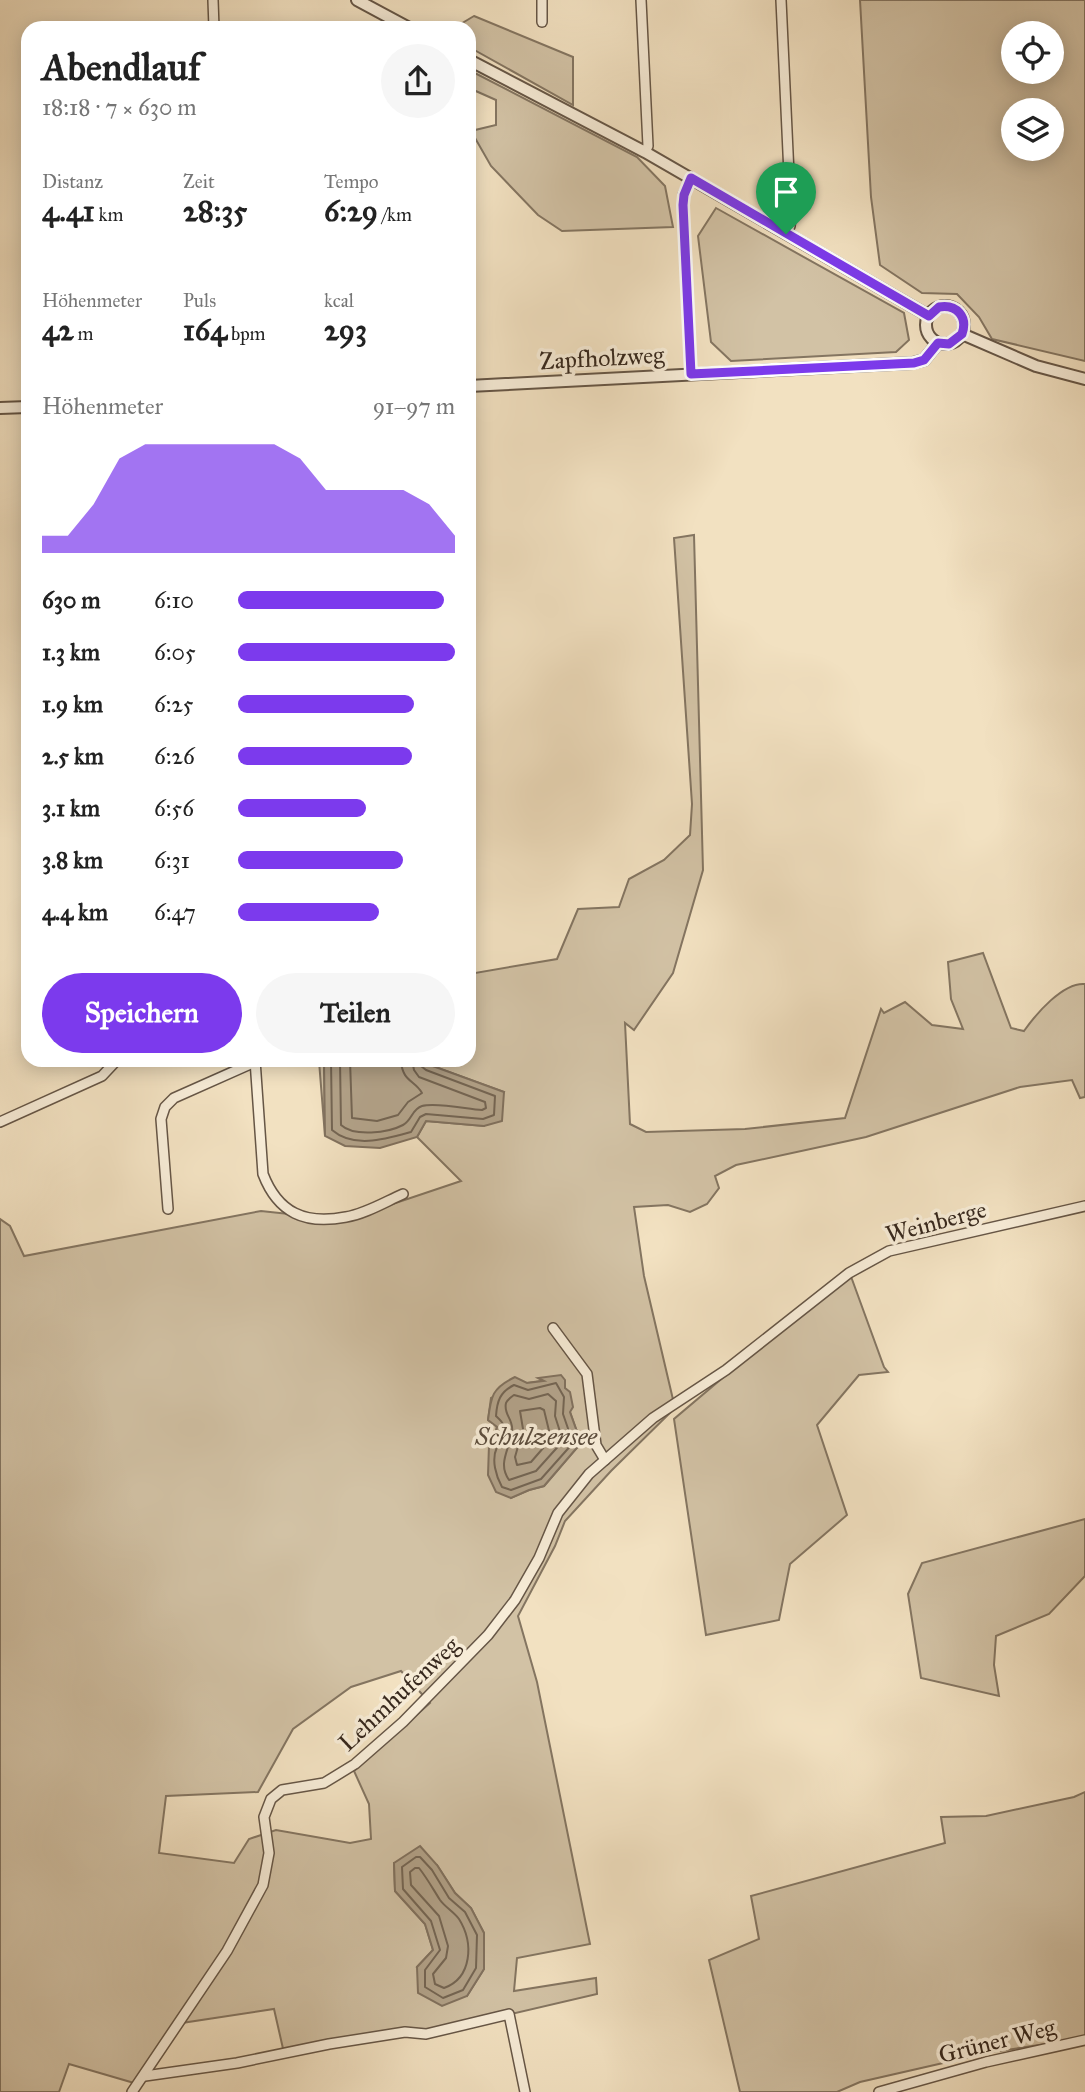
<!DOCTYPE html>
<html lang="de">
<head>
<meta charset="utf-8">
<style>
	body { margin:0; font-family:"IM FELL Great Primer",serif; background:#f6f6f6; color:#222; height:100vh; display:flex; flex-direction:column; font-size:26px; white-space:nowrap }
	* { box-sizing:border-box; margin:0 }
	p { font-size:23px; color:#767676 }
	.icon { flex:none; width:38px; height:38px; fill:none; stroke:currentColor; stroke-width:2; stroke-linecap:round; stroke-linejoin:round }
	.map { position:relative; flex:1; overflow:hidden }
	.side { position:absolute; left:21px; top:21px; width:455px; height:1046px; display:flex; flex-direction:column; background:#fff; border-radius:21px; box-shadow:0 4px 18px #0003 }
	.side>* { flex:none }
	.fabs { position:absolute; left:1001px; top:21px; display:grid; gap:14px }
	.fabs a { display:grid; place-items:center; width:63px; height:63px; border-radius:50%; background:#fff; box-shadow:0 4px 18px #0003; font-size:35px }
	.pin { position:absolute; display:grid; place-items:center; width:60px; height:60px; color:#fff; margin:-72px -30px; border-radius:50% 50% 50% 0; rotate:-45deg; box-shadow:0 0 7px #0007 }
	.pin .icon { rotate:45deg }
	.round { display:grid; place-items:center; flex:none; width:74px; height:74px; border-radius:37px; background:#f6f6f6 }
	.head { display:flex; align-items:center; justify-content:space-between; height:119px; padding:0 21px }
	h1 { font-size:38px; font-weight:800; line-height:52px }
	.metrics { display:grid; grid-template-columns:repeat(3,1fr); gap:10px; height:119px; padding:7px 21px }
	.metrics div { display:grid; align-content:center }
	.metrics b { font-size:30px; font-weight:800 }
	.metrics small { font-size:19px; font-weight:400 }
	.metrics p { font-size:19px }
	.chart { height:196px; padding:14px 21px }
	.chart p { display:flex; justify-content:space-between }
	.chart svg { width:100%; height:126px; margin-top:7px; fill:#7c3aed; opacity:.7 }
	.cta { display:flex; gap:14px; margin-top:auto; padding:14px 21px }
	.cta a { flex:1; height:80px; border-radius:42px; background:#7c3aed; color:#fff; font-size:28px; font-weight:800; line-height:80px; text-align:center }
	.cta a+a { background:#f6f6f6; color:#222 }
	ul { padding:0 21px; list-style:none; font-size:23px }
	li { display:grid; grid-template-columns:112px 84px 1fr; align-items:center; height:52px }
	li i { height:18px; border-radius:9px; background:#7c3aed }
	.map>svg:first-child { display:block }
	.green { fill:#d2c2a5; stroke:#847561; stroke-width:2; fill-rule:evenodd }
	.water { fill:#b2a289; stroke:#81715e; stroke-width:2 }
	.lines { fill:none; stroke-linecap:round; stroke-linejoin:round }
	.shore { stroke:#746553; stroke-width:2 }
	.minor-casing { stroke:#665646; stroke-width:12 }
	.tertiary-casing { stroke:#665646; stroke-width:14 }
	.minor { stroke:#f7ecd7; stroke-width:9 }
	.tertiary { stroke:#f7ecd7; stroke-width:10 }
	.route-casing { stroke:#fff; stroke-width:14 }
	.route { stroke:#7c3aed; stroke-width:9 }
	.labels { text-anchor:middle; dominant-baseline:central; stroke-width:7; stroke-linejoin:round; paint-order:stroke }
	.street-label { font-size:24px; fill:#37281d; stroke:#f7ecd7 }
	.water-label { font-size:26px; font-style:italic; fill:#5c4d3d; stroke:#f7ecd7 }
</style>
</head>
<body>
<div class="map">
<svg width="1085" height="2092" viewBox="0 0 1085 2092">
	<rect width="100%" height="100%" fill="#f2e1c1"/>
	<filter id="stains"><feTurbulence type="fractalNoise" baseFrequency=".00286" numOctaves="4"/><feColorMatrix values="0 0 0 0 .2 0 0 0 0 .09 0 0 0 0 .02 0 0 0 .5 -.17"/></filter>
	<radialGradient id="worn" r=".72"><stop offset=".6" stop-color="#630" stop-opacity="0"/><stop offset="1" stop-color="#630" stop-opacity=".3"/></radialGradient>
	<g class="green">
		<path d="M860,0h225v361l-93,-22 -13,-22 -22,-23 -35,-1 -42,-28 -9,-68zM1013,33h39v39h-39zM1013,110h39v39h-39z"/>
		<polygon points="474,16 573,57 573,105 469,47 469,28 454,28"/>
		<polygon points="469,70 637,157 665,186 673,227 562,231 538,215 491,166 471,131 496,125 496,100 469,88"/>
		<polygon points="716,208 904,313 909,340 896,352 731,361 711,342 698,236"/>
		<path d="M694,535l9,335 -30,103 -39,57 -9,-7 5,101 16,8 99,-3 100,-11 36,-109 3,4 21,-11 27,23 31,4 -12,-30 -3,-37 35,-9 28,75 13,3c12,-17 39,-49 61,-47v113l-5,1 -8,-18 -52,7 -154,50 -130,28 -21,11 4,12 -12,16 -17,8 -22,-7 -34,2 10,69 31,132 -64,63 -46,50 -10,25 -37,70 19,66 53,262 -73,14 -3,33 82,-13 1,16 -171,40 -21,-2 -121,21 -10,-44 -92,14 -41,62 -72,-21 -10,28h-59v-873l10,7 14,30 237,-45 84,9 116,-39 -44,-44 9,-16 58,5 20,-34 -85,-31 50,-1v-86l88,-15 21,-50 41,-2 10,-28 35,-19 26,-25 2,-31 -18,-266zM547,1380l23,32 11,31 -37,43 -15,4 -18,8 -22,-53 5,-4 3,-15 -9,-6 3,-22 36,-15zM401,1671l29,32 -76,68 15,33 2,35 -21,4 -74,-13 -27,9 -15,24 -75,-10 7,-57 92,-4 35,-63 58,-42zM394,1863l43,2 18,28 16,15 13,25v36l-17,27 -50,-29 16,-17 -8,-26 -30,-33z"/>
		<polygon points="319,1061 324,1061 325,1136"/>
		<polygon points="849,1271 884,1367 888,1372 859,1375 817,1425 847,1515 790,1564 779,1620 706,1635 674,1419"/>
		<polygon points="1085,1519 1085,1576 1049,1614 996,1636 994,1665 999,1696 921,1678 908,1594 922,1563"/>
		<polygon points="1085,1792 1085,2038 987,2053 860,2082 837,2092 740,2092 709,1960 759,1939 751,1896 945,1843 941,1817 986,1816 1074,1797"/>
	</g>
	<g class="water">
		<polygon points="324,1061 419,1061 504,1092 502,1121 484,1126 426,1121 417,1137 380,1148 345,1146 325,1136"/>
		<path d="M561,1375l4,5v8l5,4 3,15 -3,5 11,31 -37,43 -15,4 -18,8 -15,-6 -8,-17 1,-30 5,-4 3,-14 -9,-7c3,-24 4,-32 27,-43l12,6 17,-2 -6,-3z"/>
		<polygon points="420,1846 437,1865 455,1893 471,1908 484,1933 484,1969 467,1996 442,2006 418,1993 417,1967 433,1950 425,1924 395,1891 394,1863"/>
	</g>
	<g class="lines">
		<g class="shore">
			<path d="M331,1060l1,70c22,19 54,9 79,2l9,-15 6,-3 57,5 11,-4 1,-19 -69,-26 -5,-4v-6"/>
			<path d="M340,1060l1,65c13,12 47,8 62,0 9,-5 9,-16 19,-19 14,-4 45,3 60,4l4,-2 -1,-6 -66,-25 -5,-7 -2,-10"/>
			<path d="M350,1060l2,58 25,3 21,-6 10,-13 14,-9c-7,-13 -20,-11 -21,-33"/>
			<path d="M556,1383l8,14 -1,17 10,29 -32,36 -30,11 -9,-3c-6,-11 -11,-27 -5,-40 3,-6 9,-14 6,-22 0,-3 -5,-7 -7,-9 1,-15 4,-24 18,-31l14,5z"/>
			<path d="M548,1394l8,7 -1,15 8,25 -27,30 -27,9c-12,-17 1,-31 3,-49 2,-11 -9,-17 -6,-28 2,-4 4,-5 8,-8l15,4z"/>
			<polygon points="540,1408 544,1410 551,1439 531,1462 517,1465 515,1457 523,1429 520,1411"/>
			<polygon points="416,1857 420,1857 432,1870 449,1898 465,1912 477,1935 476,1968 463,1990 443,1998 425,1987 425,1970 440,1950 431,1921 403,1889 402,1867"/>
			<path d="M415,1868h4c8,10 14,21 21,32 5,7 14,12 19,19 15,24 13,59 -15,69l-9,-4 -2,-10 13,-16 2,-12 -9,-30 -28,-31 -1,-13z"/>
		</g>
		<g class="minor-casing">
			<g id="minor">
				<polyline points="213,0 214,28"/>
				<polyline points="641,0 648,146 645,152"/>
				<polyline points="781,0 791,218 790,226 786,234"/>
				<polyline points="542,22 542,0"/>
				<polyline points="691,178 683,195 683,205 691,374"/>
				<path d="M255,1060l8,114c15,39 42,51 83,43 19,-3 39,-15 57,-23"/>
				<polyline points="0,1122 102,1076 117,1060"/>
				<polyline points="168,1209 161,1119 165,1107 174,1098 255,1062"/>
				<polyline points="553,1328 587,1374 596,1445 605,1460"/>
				<polyline points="145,2076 237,2063 329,2044 405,2032 426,2034 509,2014 525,2092"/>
				<polyline points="132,2092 227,1951 263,1885 269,1853 264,1817 271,1799 282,1790 324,1783 355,1764 403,1722 488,1635 515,1600 539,1558 558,1513 589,1474 653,1418 726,1370 849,1273 889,1251 1085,1206"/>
				<polyline points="879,2092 986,2062 1085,2040"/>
			</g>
		</g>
		<g class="tertiary-casing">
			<g id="tertiary">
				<polyline points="357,0 409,28"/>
				<polyline points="469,60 645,152 929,316"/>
				<circle cx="945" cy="325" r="19"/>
				<polyline points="962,334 1036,366 1085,379"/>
				<polyline points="469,386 913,363 924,360 938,343"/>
				<polyline points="0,408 28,407"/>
			</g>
		</g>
		<use href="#minor" class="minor"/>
		<use href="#tertiary" class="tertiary"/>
	</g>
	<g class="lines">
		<g class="route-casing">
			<path id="route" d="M691,178l238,138 10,-9c18,-3 29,10 23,27l-13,10 -11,-1 -14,17 -10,3 -223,11 -8,-169 1,-10z"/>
		</g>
		<use href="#route" class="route"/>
	</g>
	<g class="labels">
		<g class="street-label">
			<text transform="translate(602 358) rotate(-3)">Zapfholzweg</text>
			<text transform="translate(936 1222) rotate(-15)">Weinberge</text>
			<text transform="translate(399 1694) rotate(-43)">Lehmhufenweg</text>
			<text transform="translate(997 2041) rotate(-14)">Grüner Weg</text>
		</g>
		<g class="water-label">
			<text x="536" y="1436">Schulzensee</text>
		</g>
	</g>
	<rect width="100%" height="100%" filter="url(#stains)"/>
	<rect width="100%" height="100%" fill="url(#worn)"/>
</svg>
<div class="fabs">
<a><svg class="icon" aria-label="locate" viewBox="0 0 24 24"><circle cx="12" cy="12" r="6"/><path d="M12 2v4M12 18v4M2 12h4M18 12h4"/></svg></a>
<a><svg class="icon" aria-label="layers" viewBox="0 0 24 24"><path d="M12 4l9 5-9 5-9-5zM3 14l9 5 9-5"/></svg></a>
</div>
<div class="pin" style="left:786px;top:234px;background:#1e9e55"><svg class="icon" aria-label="arrive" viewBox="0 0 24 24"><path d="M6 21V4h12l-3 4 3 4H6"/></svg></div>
<section class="side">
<div class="head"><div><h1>Abendlauf</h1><p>18:18 · 7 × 630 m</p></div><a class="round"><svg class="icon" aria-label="share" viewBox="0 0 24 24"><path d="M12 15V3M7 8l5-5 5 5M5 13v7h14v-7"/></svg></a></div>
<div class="metrics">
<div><p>Distanz</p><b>4.41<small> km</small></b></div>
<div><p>Zeit</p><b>28:35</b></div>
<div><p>Tempo</p><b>6:29<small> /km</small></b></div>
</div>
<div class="metrics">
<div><p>Höhenmeter</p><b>42<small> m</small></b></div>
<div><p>Puls</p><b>164<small> bpm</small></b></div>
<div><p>kcal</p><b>293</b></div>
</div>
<div class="chart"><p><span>Höhenmeter</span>91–97 m</p>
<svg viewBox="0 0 160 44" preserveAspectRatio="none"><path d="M0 44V38L10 38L20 27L30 11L40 6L50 6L60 6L70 6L80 6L90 6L100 11L110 22L120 22L130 22L140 22L150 27L160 38V44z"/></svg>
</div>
<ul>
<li><b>630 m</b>6:10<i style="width:95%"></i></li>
<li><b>1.3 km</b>6:05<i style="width:100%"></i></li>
<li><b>1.9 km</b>6:25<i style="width:81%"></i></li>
<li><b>2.5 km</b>6:26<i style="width:80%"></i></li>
<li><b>3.1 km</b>6:56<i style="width:59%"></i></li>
<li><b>3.8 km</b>6:31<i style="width:76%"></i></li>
<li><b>4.4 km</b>6:47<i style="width:65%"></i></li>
</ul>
<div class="cta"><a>Speichern</a><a>Teilen</a></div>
</section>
</div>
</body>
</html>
